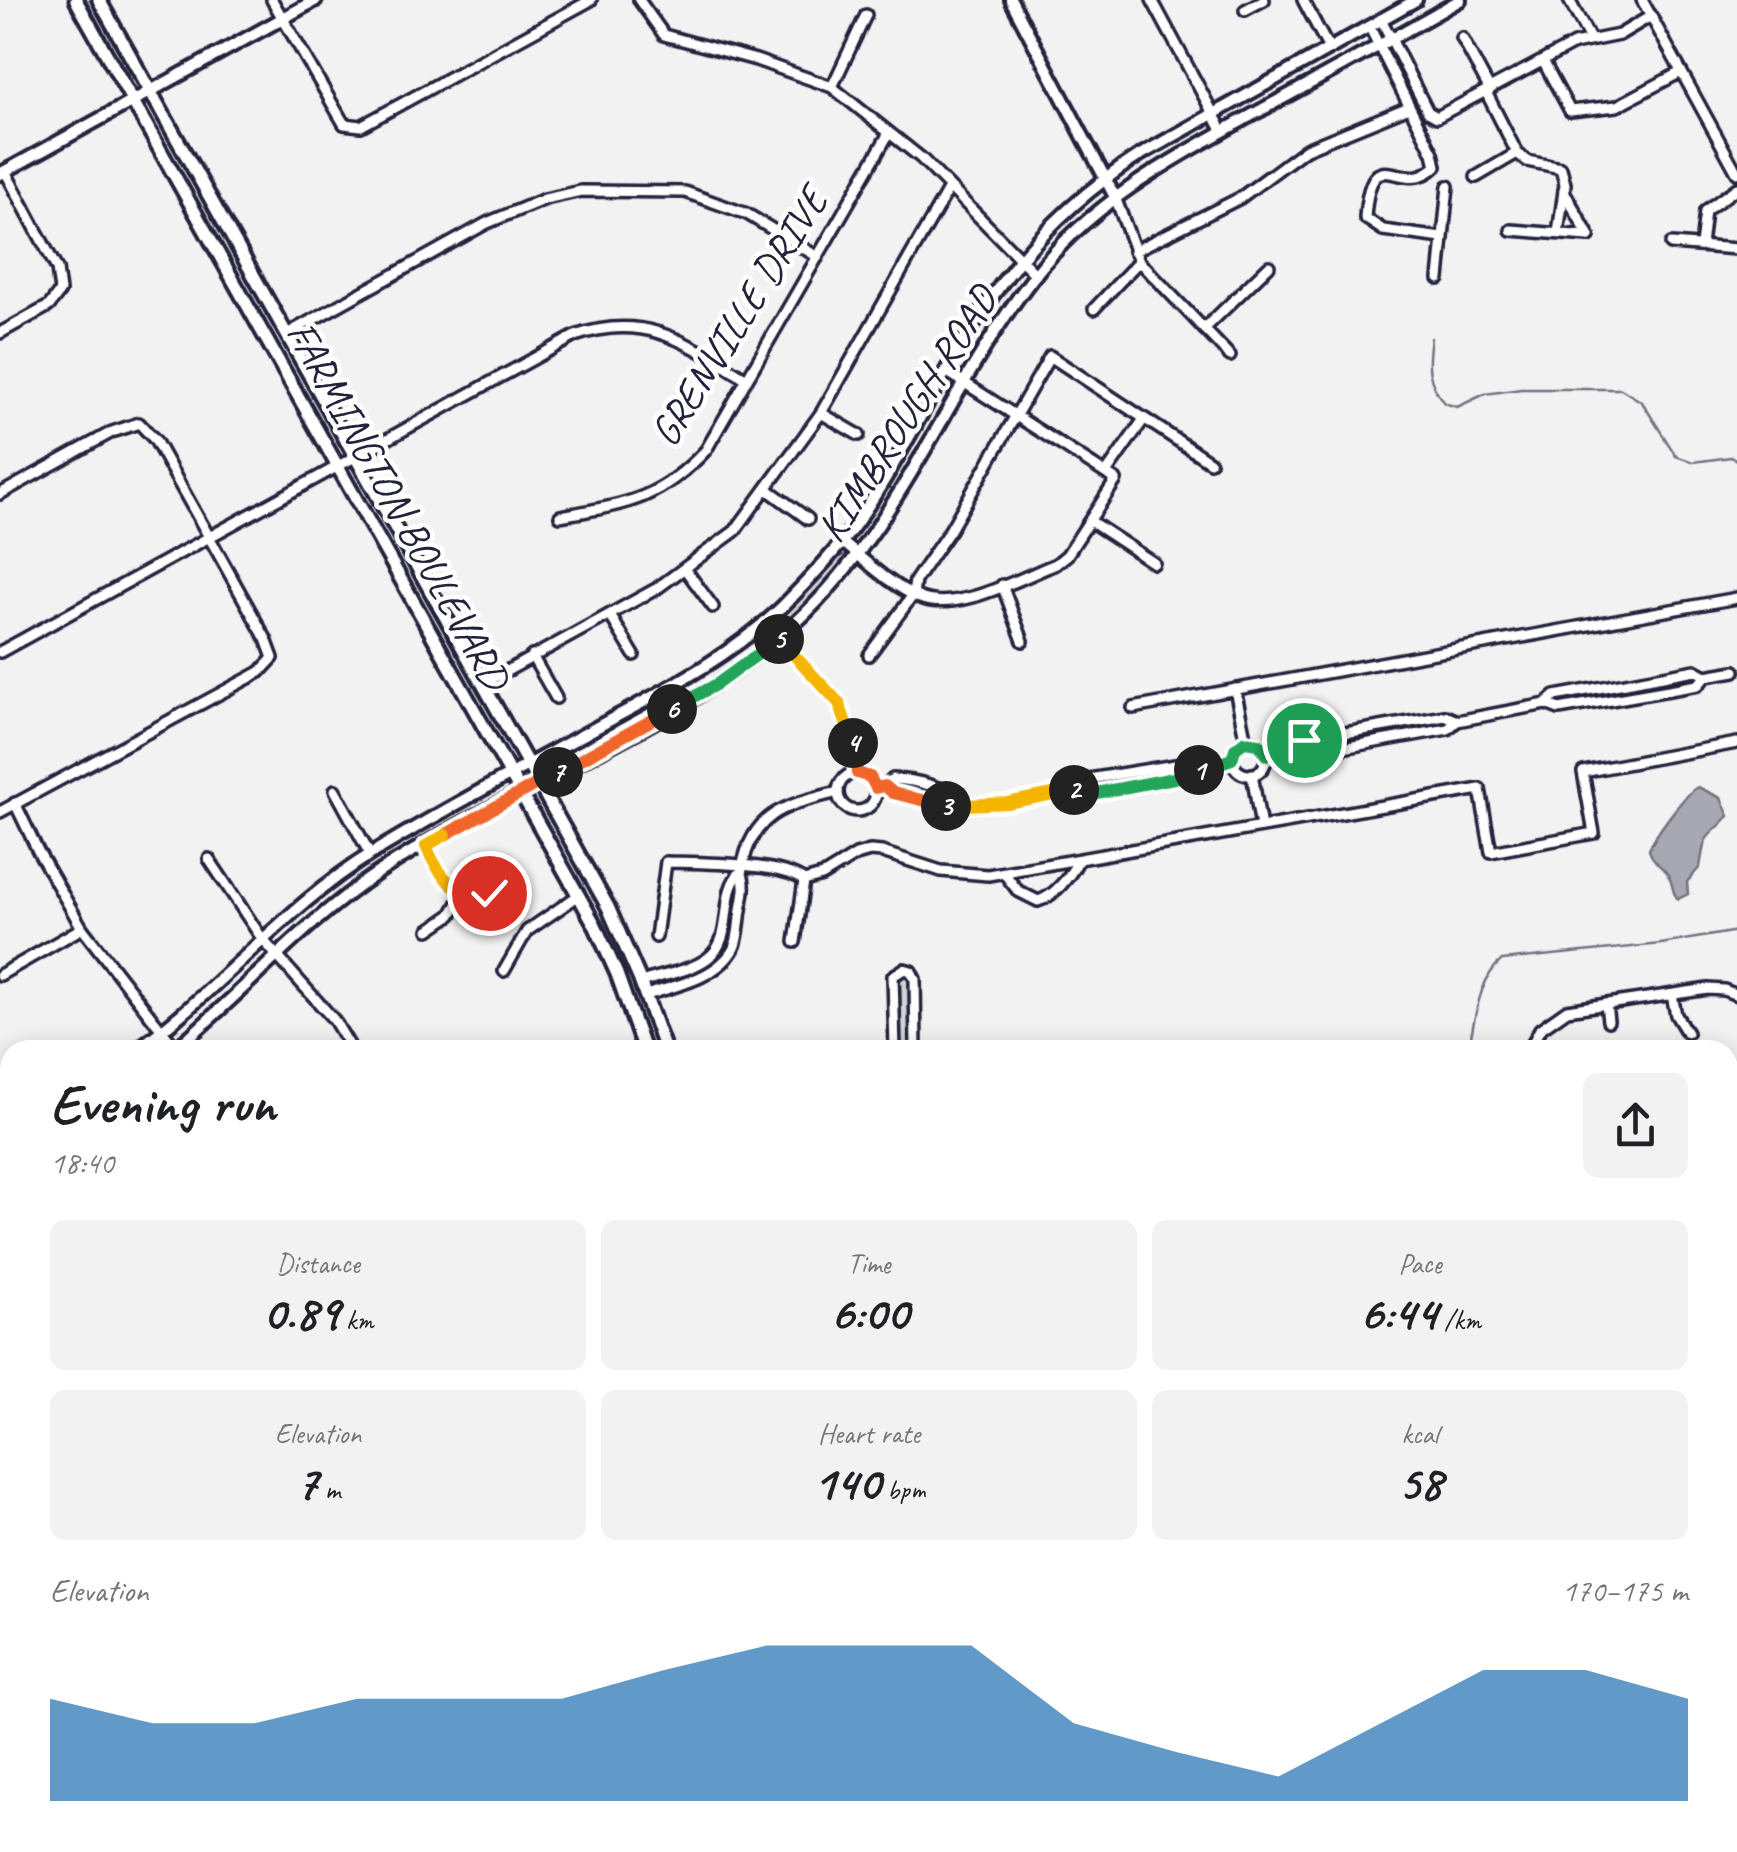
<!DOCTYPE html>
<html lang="en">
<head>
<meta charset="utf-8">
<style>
	body { margin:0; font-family:Caveat,sans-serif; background:#f2f2f2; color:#202124; height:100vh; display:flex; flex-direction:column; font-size:38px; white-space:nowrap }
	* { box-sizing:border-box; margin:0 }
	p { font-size:32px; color:#757577 }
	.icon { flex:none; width:55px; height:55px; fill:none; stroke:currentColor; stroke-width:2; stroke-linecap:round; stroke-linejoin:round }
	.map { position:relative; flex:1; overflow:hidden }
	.sheet { position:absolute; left:0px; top:1040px; width:1738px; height:812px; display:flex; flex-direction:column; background:#fff; border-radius:30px 30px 0 0; box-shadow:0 5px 25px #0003 }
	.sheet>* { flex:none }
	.pin { position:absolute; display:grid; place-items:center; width:85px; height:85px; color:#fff; margin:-42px; border:5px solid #fff; border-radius:50%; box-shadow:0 2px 10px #0007 }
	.km { position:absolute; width:50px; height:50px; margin:-25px; border-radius:50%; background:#222; color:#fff; font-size:28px; line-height:50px; text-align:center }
	.round { display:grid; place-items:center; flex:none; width:105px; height:105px; border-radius:15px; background:#f2f2f2 }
	.head { display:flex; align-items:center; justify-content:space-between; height:170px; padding:0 50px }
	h1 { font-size:55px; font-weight:600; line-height:75px }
	.figures { display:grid; grid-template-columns:repeat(3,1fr); gap:15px; height:170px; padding:10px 50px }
	.figures div { display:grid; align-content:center; border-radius:15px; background:#f2f2f2; text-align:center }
	.figures b { font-size:50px; font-weight:600 }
	.figures small { font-size:28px; font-weight:400 }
	.figures p { font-size:28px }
	.chart { height:280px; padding:20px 50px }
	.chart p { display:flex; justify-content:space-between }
	.chart svg { width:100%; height:180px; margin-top:10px; fill:#1f6fb2; opacity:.7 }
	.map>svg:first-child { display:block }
	.green { fill:#d3d3d8; stroke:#7a7a8a; stroke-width:2.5 }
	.water { fill:#a8a8b2; stroke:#727282; stroke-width:2.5 }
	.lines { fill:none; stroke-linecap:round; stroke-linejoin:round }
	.stream { stroke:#727282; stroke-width:2.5 }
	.minor-casing { stroke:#22223b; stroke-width:16 }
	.tertiary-casing { stroke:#22223b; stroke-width:18 }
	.secondary-casing { stroke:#22223b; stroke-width:19 }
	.minor { stroke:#fff; stroke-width:9 }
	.tertiary { stroke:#fff; stroke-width:10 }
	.secondary { stroke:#fff; stroke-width:11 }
	.split-1-casing { stroke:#fff; stroke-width:20 }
	.split-2-casing { stroke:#fff; stroke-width:20 }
	.split-3-casing { stroke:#fff; stroke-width:20 }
	.split-4-casing { stroke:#fff; stroke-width:20 }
	.split-5-casing { stroke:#fff; stroke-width:20 }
	.split-6-casing { stroke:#fff; stroke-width:20 }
	.split-7-casing { stroke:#fff; stroke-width:20 }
	.split-8-casing { stroke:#fff; stroke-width:20 }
	.split-9-casing { stroke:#fff; stroke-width:20 }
	.split-1 { stroke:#22a559; stroke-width:12 }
	.split-2 { stroke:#22a559; stroke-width:12 }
	.split-3 { stroke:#f5b400; stroke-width:12 }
	.split-4 { stroke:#f0652b; stroke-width:12 }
	.split-5 { stroke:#f5b400; stroke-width:12 }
	.split-6 { stroke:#22a559; stroke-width:12 }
	.split-7 { stroke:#f0652b; stroke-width:12 }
	.split-8 { stroke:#f0652b; stroke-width:12 }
	.split-9 { stroke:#f5b400; stroke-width:12 }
	.labels { text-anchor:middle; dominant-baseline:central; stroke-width:9; stroke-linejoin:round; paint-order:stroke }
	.street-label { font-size:42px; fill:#22223b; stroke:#fff }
</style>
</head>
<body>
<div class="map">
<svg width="1737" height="1852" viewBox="0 0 1737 1852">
	<rect width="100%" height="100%" fill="#f2f2f3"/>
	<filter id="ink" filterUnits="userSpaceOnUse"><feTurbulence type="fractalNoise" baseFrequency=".01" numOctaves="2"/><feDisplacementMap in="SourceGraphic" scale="20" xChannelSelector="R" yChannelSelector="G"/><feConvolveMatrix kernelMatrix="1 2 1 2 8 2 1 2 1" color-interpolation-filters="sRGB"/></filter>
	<g filter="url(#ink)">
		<g class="green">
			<polygon points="81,0 92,0 134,79 130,79"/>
			<polygon points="838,556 844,556 846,560 789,621 782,621 781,616"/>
			<polygon points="906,973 910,979 911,1050 901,1050 900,977"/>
		</g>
		<path class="water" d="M1698,787l23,11 8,18c-24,26 -23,13 -29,51l-13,15 1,12 -10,5c-7,-7 -4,-13 -9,-22 -6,-12 -16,-13 -20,-27 5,-14 37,-58 49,-63z"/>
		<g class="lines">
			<g class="stream">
				<path d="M1431,338c-4,27 -4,43 13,65l13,4 28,-13 36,-5h100l21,13 34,54 17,6 38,-5 6,3"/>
				<path d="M1468,1050c7,-29 10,-71 34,-90l159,-16 76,-13"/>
				<polyline points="1728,1813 1737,1809"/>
				<polyline points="1644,1852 1665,1842"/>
			</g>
			<g class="minor-casing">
				<g id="minor">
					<polyline points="272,0 344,124 361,126 591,0"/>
					<polyline points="639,0 664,35 756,60 832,87 921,158 1036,275"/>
					<polyline points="1152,0 1222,130"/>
					<polyline points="1303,0 1329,49"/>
					<polyline points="1569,0 1590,39"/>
					<polyline points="1642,0 1737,173"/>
					<polyline points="1245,10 1264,0"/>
					<polyline points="1381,19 1428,112 1437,117 1574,44 1619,35 1651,16"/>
					<path d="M1369,26l64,127 3,13c-34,34 -65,-33 -71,52l18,12 59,8"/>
					<polyline points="1462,38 1490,90"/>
					<polyline points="1543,61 1570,111 1617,106 1681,72"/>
					<polyline points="832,87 866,15"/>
					<polyline points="1486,92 1517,153 1527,161 1561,168 1565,184 1558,233"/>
					<polyline points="1476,177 1517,153"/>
					<polyline points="1564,191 1589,236"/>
					<polyline points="1115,197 1139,261 1230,356"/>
					<polyline points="1511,230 1589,236"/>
					<polyline points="1671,244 1737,249"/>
					<polyline points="1701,246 1705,211 1737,188"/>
					<polyline points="1134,251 1240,198 1306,149 1409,107"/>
					<polyline points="1439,279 1448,186"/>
					<polyline points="1094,309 1139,261"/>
					<polyline points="1204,329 1269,266"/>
					<polyline points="0,333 49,306 60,291 57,269 5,171"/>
					<polyline points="287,334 487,223 545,199 581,191 685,192 747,214 818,257"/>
					<polyline points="821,413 859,435"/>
					<polyline points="1106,473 1144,419"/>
					<polyline points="767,489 808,519"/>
					<polyline points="0,494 112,432 139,423 155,440 266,639 273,658 260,672 0,812"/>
					<path d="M560,516c66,-12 98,-15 146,-66l183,-317"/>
					<polyline points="1090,521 1154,563"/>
					<path d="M842,542c23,18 50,45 78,56 38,15 100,-20 136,-34l11,-9 49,-75 -170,-109"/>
					<polyline points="685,569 713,607"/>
					<polyline points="1002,585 1023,641"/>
					<polyline points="610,615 634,655"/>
					<polyline points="764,622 839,703 851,734 857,773"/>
					<path d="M0,652l575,-316c70,-24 111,6 170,42"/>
					<polyline points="869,655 913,595 915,581 950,530 1050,356 1210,462"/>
					<polyline points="532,656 556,698"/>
					<polyline points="1706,676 1735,671"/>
					<polyline points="483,684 656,589 735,531 821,413 949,188"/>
					<polyline points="1235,689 1246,742"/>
					<polyline points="1133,708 1737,598"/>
					<polyline points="1457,721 1546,704 1559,709 1698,685 1706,676 1695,670 1555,696 1546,704"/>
					<circle cx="1249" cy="758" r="17"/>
					<polyline points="1265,755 1297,749 1304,740 1445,716 1457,721 1448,729 1309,754 1297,749"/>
					<polyline points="1202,767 1233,759"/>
					<circle cx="857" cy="792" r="19"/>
					<polyline points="1252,774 1261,827"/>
					<path d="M876,787l9,-1 8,-7c22,1 54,7 68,25 -16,3 -64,-8 -76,-18"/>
					<polyline points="335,790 370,854"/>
					<polyline points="15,803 38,851 82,928 177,1050"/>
					<polyline points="961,804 1007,803 1080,789 1091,794 1195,774 1202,767 1194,762 1089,779 1080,789"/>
					<path d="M426,846c10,24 22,41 47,53l16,-6"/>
					<polyline points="209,859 263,940 334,1020 352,1050"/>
					<path d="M742,869c10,-58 45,-64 96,-77"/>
					<path d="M1004,873l14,18 20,10c16,-4 32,-25 40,-40"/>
					<polyline points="429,930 451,915 463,894"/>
					<path d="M656,937l10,-75c32,1 115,0 138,19l18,-5 34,-21 14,-4 12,1 59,19 47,4 492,-86 11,63 103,-19 -11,-61 154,-29"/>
					<polyline points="795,942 804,881"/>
					<polyline points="504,971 527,931 579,895"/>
					<polyline points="0,975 82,928"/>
					<path d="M641,982c21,-7 50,-11 67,-24 28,-21 10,-66 33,-86 6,13 2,24 0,38 -2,12 -2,28 -7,38 -16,30 -59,38 -88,47"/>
					<polyline points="1672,995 1676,1015 1687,1033"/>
					<polyline points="1606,1004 1608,1021"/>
					<polyline points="895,1050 893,976 904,969 911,971 915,979 916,1050"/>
					<polyline points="1529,1050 1540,1029 1567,1010 1708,989 1724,990 1737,995"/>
					<polyline points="1733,1100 1737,1099"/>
					<polyline points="1728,1181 1737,1182"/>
					<polyline points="0,1243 10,1238"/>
					<polyline points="1728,1283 1737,1278"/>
					<polyline points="0,1395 10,1390"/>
					<polyline points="1728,1441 1737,1437"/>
					<polyline points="0,1555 10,1546"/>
					<polyline points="1728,1718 1737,1713"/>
					<polyline points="0,1813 10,1818"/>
					<polyline points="669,1842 674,1852"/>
					<polyline points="1264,1842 1275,1852"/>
					<polyline points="315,1852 345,1843 352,1852"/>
					<polyline points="680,1852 699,1842"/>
					<polyline points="1198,1852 1211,1842"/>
				</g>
			</g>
			<g class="tertiary-casing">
				<g id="tertiary">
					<polyline points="1011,0 1115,197"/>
					<polyline points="0,174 316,0"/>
					<path d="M136,1050c84,-60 149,-144 238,-198 77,-47 158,-89 238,-133 59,-32 121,-65 170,-112 27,-27 53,-54 75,-85 53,-76 89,-164 145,-239 38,-51 85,-94 138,-128l276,-155"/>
					<path d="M174,1050c70,-58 130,-128 205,-178 130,-85 284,-136 403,-237 117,-100 161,-242 253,-360 57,-73 138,-116 217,-160 70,-38 140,-76 208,-115"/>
					<polyline points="0,1129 10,1123"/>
					<polyline points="0,1152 10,1147"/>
				</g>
			</g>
			<g class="secondary-casing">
				<g id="secondary">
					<polyline points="76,0 595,925 617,974 644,1050"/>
					<polyline points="99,0 608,907 639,978 665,1050"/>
					<polyline points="1062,1842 1069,1852"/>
					<polyline points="1107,1842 1116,1852"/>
				</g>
			</g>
			<use href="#minor" class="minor"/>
			<use href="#tertiary" class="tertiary"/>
			<use href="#secondary" class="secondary"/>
		</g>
	</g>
	<g class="lines" filter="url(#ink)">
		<g class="split-1-casing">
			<polyline id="split-1" points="1199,770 1232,759 1235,749 1244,742 1259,744 1266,755 1297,749 1304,740"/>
		</g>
		<g class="split-2-casing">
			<polyline id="split-2" points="1074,790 1091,794 1195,774 1199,770"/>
		</g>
		<g class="split-3-casing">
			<polyline id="split-3" points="946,806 1007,803 1074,790"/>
		</g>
		<g class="split-4-casing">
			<polyline id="split-4" points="853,743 857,773 870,777 876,788 885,786 893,793 946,806"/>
		</g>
		<g class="split-5-casing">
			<polyline id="split-5" points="779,639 839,703 853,743"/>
		</g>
		<g class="split-6-casing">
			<polyline id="split-6" points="672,709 717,684 779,639"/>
		</g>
		<g class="split-7-casing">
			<polyline id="split-7" points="558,772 672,709"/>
		</g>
		<g class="split-8-casing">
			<polyline id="split-8" points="445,835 558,772"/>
		</g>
		<g class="split-9-casing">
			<path id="split-9" d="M445,835l-19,11c10,24 23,41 46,53l17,-6"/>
		</g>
		<use href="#split-1" class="split-1"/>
		<use href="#split-2" class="split-2"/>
		<use href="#split-3" class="split-3"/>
		<use href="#split-4" class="split-4"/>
		<use href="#split-5" class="split-5"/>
		<use href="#split-6" class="split-6"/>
		<use href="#split-7" class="split-7"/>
		<use href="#split-8" class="split-8"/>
		<use href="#split-9" class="split-9"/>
	</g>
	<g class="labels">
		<g class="street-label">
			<text transform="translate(739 317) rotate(-58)">GRENVILLE DRIVE</text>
			<text transform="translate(907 414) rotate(-57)">KIMBROUGH ROAD</text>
			<text transform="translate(398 505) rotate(61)">FARMINGTON BOULEVARD</text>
		</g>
	</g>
</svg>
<div class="pin" style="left:1304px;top:740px;background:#1e9e55"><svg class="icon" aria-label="arrive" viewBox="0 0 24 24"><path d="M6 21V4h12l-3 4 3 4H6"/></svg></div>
<div class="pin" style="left:489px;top:893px;background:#d93025"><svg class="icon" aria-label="check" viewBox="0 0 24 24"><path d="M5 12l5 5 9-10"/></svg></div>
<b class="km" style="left:1199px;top:770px">1</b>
<b class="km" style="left:1074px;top:790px">2</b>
<b class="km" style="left:946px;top:806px">3</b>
<b class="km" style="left:853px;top:743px">4</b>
<b class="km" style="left:779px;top:639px">5</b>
<b class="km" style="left:672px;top:709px">6</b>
<b class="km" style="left:558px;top:772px">7</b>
<section class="sheet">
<div class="head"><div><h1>Evening run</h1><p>18:40</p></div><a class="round"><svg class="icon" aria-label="share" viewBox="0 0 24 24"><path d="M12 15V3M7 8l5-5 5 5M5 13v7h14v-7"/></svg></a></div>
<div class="figures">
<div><p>Distance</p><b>0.89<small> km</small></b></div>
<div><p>Time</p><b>6:00</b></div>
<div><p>Pace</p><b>6:44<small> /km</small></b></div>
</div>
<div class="figures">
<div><p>Elevation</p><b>7<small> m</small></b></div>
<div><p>Heart rate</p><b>140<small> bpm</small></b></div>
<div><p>kcal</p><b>58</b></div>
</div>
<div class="chart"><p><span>Elevation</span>170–175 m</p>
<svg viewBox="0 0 160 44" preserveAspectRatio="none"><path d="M0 44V19L10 25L20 25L30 19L40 19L50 19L60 12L70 6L80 6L90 6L100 25L110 32L120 38L130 25L140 12L150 12L160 19V44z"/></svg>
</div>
</section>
</div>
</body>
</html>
